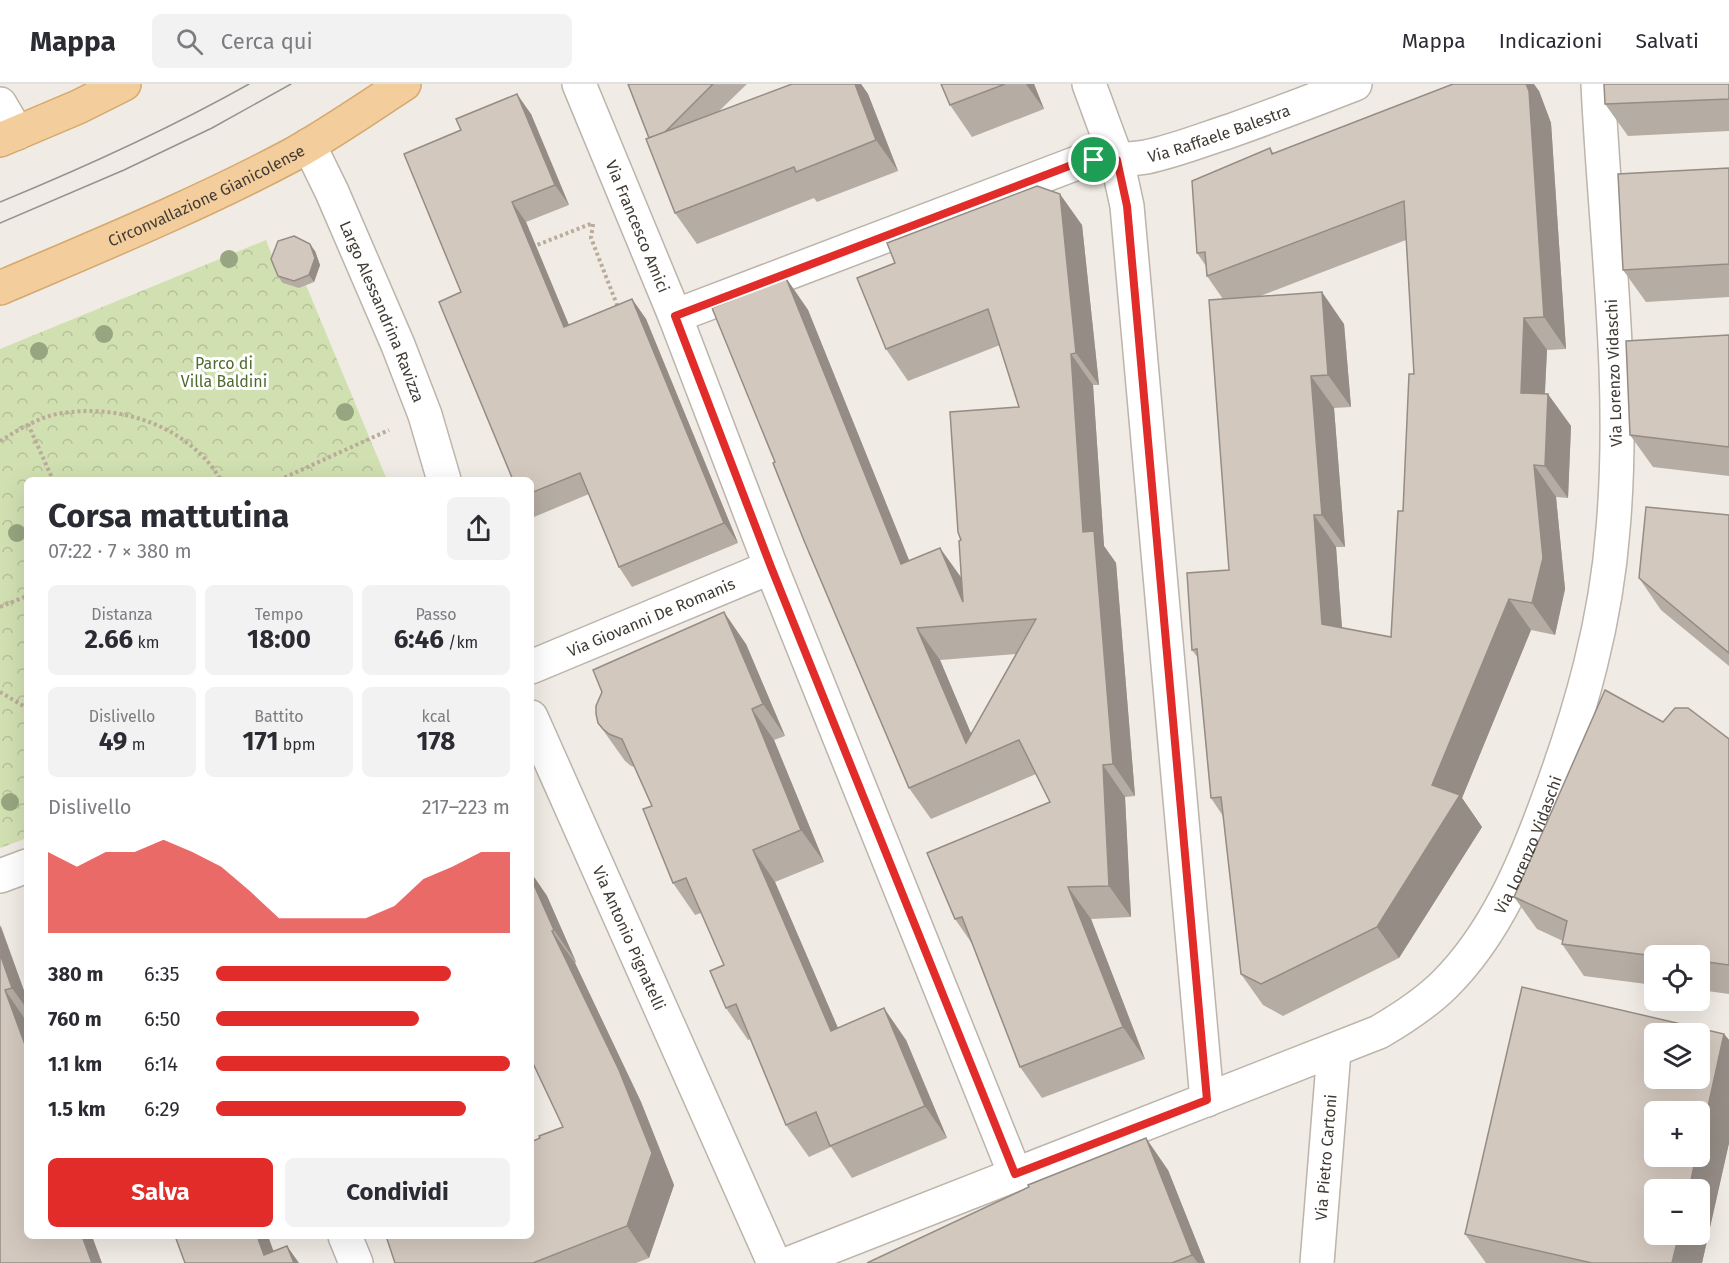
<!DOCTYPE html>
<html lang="it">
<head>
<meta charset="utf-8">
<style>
	body { margin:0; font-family:"Fira Sans",sans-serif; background:#f2f2f3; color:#2b2b33; height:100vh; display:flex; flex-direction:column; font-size:22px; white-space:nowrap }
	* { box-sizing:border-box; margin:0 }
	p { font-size:20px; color:#7c7c81 }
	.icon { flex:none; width:33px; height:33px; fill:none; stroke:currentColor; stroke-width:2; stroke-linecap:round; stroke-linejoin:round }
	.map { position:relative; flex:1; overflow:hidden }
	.sheet { position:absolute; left:24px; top:393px; width:510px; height:762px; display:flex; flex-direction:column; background:#fff; border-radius:9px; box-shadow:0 6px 24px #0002 }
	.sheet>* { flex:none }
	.fabs { position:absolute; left:1644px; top:861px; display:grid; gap:12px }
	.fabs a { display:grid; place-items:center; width:66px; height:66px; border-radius:9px; background:#fff; box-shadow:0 6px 24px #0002; font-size:30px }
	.pin { position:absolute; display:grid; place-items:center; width:51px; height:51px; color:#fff; margin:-26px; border:3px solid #fff; border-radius:50%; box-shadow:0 2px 6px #0007 }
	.round { display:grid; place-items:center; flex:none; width:63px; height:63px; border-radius:9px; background:#f2f2f3 }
	.overview { display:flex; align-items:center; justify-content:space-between; height:102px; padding:0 24px }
	h1 { font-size:33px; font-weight:700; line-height:45px }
	.metrics { display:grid; grid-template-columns:repeat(3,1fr); gap:9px; height:102px; padding:6px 24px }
	.metrics div { display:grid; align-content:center; border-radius:9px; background:#f2f2f3; text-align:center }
	.metrics b { font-size:26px; font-weight:700 }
	.metrics small { font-size:16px; font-weight:400 }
	.metrics p { font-size:16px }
	.chart { height:168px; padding:12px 24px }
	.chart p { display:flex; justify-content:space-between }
	.chart svg { width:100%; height:108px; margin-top:6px; fill:#e22c29; opacity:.7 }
	.button { display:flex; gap:12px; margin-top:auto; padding:12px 24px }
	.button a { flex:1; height:69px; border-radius:9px; background:#e22c29; color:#fff; font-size:24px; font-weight:700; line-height:69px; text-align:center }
	.button a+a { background:#f2f2f3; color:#2b2b33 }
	ul { padding:0 24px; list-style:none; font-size:20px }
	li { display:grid; grid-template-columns:96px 72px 1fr; align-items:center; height:45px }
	li i { height:15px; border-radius:8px; background:#e22c29 }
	header { display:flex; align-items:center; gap:36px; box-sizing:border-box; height:84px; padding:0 30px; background:#fff; border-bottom:2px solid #e1e1e2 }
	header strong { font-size:28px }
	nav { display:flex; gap:33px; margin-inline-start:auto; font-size:21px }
	.search { width:420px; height:54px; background:#f2f2f3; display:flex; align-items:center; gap:15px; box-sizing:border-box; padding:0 21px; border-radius:9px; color:#7c7c81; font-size:22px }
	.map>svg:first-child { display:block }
	.park { fill:url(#park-crowns) }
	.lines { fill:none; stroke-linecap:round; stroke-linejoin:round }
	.minor-casing { stroke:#bdb4ab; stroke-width:36 }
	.major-casing { stroke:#d5a86d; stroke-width:36 }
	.path { stroke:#baab9b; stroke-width:4; stroke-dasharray:3 3; stroke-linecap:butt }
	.minor { stroke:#fff; stroke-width:33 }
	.major { stroke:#f3cd9b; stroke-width:33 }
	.tram { stroke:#939393; stroke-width:1.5 }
	.tree { fill:#97a580 }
	.wall { fill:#b5aca3; fill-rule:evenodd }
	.shaded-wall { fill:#948c85 }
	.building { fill:#d3c8be; stroke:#948c85; stroke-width:1.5; fill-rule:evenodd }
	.route-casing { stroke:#fff; stroke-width:12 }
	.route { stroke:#e22c29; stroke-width:8 }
	.labels { text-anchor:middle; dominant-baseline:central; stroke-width:6; stroke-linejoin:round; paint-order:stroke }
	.street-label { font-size:16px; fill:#413b35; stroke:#fff }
	.park-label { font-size:16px; fill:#4e6c2f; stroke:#fff }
</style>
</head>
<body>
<header>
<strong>Mappa</strong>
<div class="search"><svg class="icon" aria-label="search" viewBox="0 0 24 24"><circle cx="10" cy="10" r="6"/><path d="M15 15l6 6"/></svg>Cerca qui</div>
<nav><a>Mappa</a><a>Indicazioni</a><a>Salvati</a></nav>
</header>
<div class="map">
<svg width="1729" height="1179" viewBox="0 0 1729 1179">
	<defs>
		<pattern id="park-crowns" width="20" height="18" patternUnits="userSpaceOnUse" patternTransform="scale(1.5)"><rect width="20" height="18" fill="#d1e0b1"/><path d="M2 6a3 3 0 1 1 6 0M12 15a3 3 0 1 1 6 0" fill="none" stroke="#b5c199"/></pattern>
	</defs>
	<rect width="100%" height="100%" fill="#f0ebe4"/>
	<polygon class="park" points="266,156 276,182 306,201 387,396 27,396 27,754 0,764 0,265"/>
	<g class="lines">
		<g class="minor-casing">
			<g id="minor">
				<path id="s1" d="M579,0l96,232 96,251 244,607"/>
				<polyline points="1089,0 1117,76 1127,122 1207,1016"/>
				<polyline points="0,20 17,49"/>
				<path id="s2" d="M309,61l23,47 66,153 27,70 19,65"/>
				<path id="s3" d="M675,232l402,-153c23,-4 46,-2 69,-6 29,-6 56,-17 84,-26 42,-15 84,-31 125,-47"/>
				<path id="s4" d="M531,583l240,-100"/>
				<path id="s5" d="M531,633l243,546"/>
				<polyline points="0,792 27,782"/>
				<polyline points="345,1152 356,1179"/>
				<path id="s6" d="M790,1179l589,-231c24,-14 47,-29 66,-48 51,-51 80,-121 104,-187 32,-87 57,-175 64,-268 13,-148 -8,-297 -15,-445"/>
				<path id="s7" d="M1317,1179l17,-212"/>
			</g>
		</g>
		<g class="major-casing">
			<g id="major">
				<polyline points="0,56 78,23 124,0"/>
				<path id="s8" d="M0,204c98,-42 198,-83 292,-133 38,-21 75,-47 112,-71"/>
			</g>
		</g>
		<g class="path">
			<polyline points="593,140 591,154 619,226"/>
			<polyline points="532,163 593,139"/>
			<polyline points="28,340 53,396"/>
			<path d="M0,357c20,-12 40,-25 63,-28 60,-9 126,14 158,67"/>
			<polyline points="279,396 389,346"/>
			<polyline points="0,523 27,512"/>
			<polyline points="0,608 27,624"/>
		</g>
		<use href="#minor" class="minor"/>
		<use href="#major" class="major"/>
		<g class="tram">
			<path d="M0,118c85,-35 169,-73 249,-118"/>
			<polyline points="0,139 124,86 212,44 291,0"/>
		</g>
	</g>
	<g class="tree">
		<circle cx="229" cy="175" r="9"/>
		<circle cx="104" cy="250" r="9"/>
		<circle cx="39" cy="267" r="9"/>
		<circle cx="345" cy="328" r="9"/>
		<circle cx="17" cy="449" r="9"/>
		<circle cx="10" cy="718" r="9"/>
	</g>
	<g class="wall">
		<polygon points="628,0 747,0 718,28 792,0 861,0 868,10 898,87 817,118 814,114 697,160 675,129 649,54"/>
		<polygon points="941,0 1034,0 1044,25 972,53 950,21"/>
		<polygon points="1729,0 1729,47 1628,52 1605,20"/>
		<path d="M1539,7l12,32 15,226 -19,1 -2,44 26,32 -3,72 -12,-1 9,92 -10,46 -24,-5 -69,168 20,29 -83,131 -116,58 -20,-11 -22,-31 -18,-158 -12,-18 -13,-140 -6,-8 37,-80 -6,-271 -16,-23 -1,-10 -9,-13 73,-105 4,6zM1406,156l8,134 -11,137 -12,126 -49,-9 -6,-81h9l-11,-139 17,-1 -7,-83 -84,-28z"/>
		<polygon points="531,30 569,121 526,138 569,241 632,215 646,235 738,459 632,503 619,483 589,410 534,433 531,429 531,396 461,208 461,46"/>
		<polygon points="1729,84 1729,213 1646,218 1623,186"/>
		<path d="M1082,141l17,160h-6l11,161 12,17 19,233 -10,1 6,120 -40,2 54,140 -103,39 -22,-31 -47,-122 -18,-26 95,-117 -14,-28 -105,45 -22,-31 -134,-326 11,-184 22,32 101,250 52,18v-38l58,-133 -19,-62 -92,36 -22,-32zM1016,570l-45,80 -31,-74z"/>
		<polygon points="315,167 320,181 314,198 299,204 283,199 278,192"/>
		<polygon points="1729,251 1729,392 1653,383 1630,351"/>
		<polygon points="1729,431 1729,582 1661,526 1639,494"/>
		<polygon points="746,560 785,652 774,656 824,778 775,798 838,944 906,956 947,1054 852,1094 831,1063 809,1073 786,1041 751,955 748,956 726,924 724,881 701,829 695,831 673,799 652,722 635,683 631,682 625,677 598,639"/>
		<polygon points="1663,638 1729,655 1729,910 1700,906 1700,872 1654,872 1654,901 1584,892 1562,860 1563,857 1537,845 1514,813"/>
		<polygon points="531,786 534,793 547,812 576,878 575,879 641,1018 674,1101 649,1174 636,1179 395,1179 540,1054 563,1043 531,975"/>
		<polygon points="1,842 27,915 27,1152 0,1179"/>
		<polygon points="1724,950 1729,956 1729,1059 1702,1179 1486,1179 1465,1150"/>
		<polygon points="1168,1086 1205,1179 867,1179"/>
	</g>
	<g class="shaded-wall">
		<polygon points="855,0 861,0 868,10 898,87 876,56"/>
		<polygon points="1026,0 1034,0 1044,25"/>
		<polygon points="1526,0 1534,0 1539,7 1551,39 1566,265 1544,233"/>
		<polygon points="517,10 531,30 569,121 555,101"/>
		<polygon points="1060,110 1082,141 1099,301 1076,269"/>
		<polygon points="512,118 526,138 578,263 564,243"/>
		<polygon points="310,160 315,167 320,181 314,198 309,191"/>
		<polygon points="786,194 808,226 923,511 901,480"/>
		<polygon points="1322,208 1344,240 1351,323 1328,291"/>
		<polygon points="632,215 646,235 738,459 724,439"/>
		<polygon points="1524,234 1547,266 1543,341 1521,309"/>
		<polygon points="1071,270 1093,301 1104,462 1116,479 1135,712 1113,680 1083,448"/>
		<polygon points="1311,292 1334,324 1345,463 1322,431"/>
		<polygon points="1548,310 1571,342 1568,414 1545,382"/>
		<polygon points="1534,381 1556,413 1565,505 1555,551 1532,519"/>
		<polygon points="1314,431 1336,463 1344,572 1322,540"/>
		<polygon points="940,464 963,496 963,518"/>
		<polygon points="1509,515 1531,546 1462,714 1482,743 1399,874 1377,843 1432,701"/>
		<polygon points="724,528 746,560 785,652 763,620"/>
		<polygon points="917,544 940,576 981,673 966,659"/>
		<polygon points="752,625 774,656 824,778 801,746"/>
		<polygon points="1103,681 1125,713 1131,833 1109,802"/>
		<polygon points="753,766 775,798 853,979 831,947"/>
		<polygon points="531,786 534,793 547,812 576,878 554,846 531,799"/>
		<polygon points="1068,803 1091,835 1145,975 1123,943"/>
		<polygon points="0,841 27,915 27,925 12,904 0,870"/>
		<polygon points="552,847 575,879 641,1018 674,1101 649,1174 627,1142"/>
		<polygon points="5,906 27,938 27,966"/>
		<polygon points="884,924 906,956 947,1054 925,1022"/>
		<polygon points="1724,950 1729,956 1729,1059 1702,1179 1672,1179 1679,1150 1700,1150 1700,1106 1689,1106 1696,1072 1700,1072 1700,1059"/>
		<polygon points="1146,1054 1168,1086 1205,1179 1198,1179 1192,1171"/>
		<polygon points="82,1152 92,1152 102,1179 92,1179"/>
		<polygon points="257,1152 268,1152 278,1179 264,1171"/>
		<polygon points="287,1162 299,1179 294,1179"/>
	</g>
	<g class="building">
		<polygon points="628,0 713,0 664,49 649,54"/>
		<polygon points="792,0 855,0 876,56 796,88 794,83 675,129 646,55"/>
		<polygon points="941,0 1005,0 950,21"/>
		<polygon points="1453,0 1526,0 1529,7 1544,233 1524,234 1521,309 1548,310 1545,382 1534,381 1543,474 1532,519 1509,515 1432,701 1460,711 1377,843 1261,900 1241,890 1221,713 1211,714 1197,565 1192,566 1187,489 1229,486 1209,216 1322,208 1328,291 1311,292 1322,431 1314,431 1322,540 1391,553 1398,427 1403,427 1409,290 1414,290 1404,117 1207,192 1205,168 1197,169 1192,97 1270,64 1272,70"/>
		<polygon points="1604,0 1729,0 1729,15 1605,20"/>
		<polygon points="517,10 555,101 512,118 564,243 632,215 724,439 619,483 580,389 531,409 531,396 513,396 439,218 461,208 404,70 461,46 456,35"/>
		<polygon points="1729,84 1729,180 1623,186 1618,90"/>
		<path d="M1037,102l23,8 16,159 -5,1 12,178 11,-1 19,233 -10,1 6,121 -41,1 55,140 -103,40 -58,-150 -7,2 -28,-66 123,-51 -31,-62 -110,48 -104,-245 -32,-80 2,-1 -63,-154 74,-30 115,286 39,-16 23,54 -4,-61 2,-1 -3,-8 -8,-120 69,-5 -31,-98 -102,40 -29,-71 38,-15 -8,-20zM1036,535l-70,124 -49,-115z"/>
		<polygon points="294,152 310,160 315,174 309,191 294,197 278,192 271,175 278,157"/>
		<polygon points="1729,251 1729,363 1630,351 1626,257"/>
		<polygon points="1646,423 1729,431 1729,569 1639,494"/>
		<polygon points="724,528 763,620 752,625 801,746 753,766 831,947 884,924 925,1022 830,1062 816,1028 786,1041 736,920 726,924 710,887 724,881 686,794 673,799 643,725 652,722 622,655 609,650 603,645 598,639 596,630 596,622 602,608 593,586"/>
		<polygon points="1605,606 1663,638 1675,624 1688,624 1729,655 1729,881 1700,877 1700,872 1654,872 1562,860 1567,837 1514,813"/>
		<polygon points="531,794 554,846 552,847 619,986 652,1069 627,1142 533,1179 395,1179 386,1152 531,1152 531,1058 540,1054 539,1052 563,1043 531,975"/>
		<polygon points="0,870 12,904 5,906 27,966 27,1152 82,1152 92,1179 0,1179"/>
		<path d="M1522,903l202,47 -24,109v-31h-46v44h42l-7,34h-35v44h25l-7,29h-80l-127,-29zM1654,950h46v44h-46z"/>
		<polygon points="1146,1054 1192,1171 1172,1179 867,1179 1029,1103 1028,1101"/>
		<polygon points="175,1152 257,1152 264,1171 287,1162 294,1179 185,1179"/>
	</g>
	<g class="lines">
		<g class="route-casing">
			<polygon id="route" points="1094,76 1117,76 1127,122 1207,1016 1015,1090 771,483 675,232 1077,79"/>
		</g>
		<use href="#route" class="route"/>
	</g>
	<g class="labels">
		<g class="street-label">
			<text stroke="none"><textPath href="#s3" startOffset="576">Via Raffaele Balestra</textPath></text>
			<text stroke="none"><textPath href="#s8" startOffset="226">Circonvallazione Gianicolense</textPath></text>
			<text stroke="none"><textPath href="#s1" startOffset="154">Via Francesco Amici</textPath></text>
			<text stroke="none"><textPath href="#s2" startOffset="182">Largo Alessandrina Ravizza</textPath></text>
			<text transform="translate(1614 289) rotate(-92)">Via Lorenzo Vidaschi</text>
			<text stroke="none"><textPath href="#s4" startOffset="130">Via Giovanni De Romanis</textPath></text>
			<text stroke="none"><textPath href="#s6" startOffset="878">Via Lorenzo Vidaschi</textPath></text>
			<text stroke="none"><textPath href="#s5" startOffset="242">Via Antonio Pignatelli</textPath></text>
			<text stroke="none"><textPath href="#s7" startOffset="106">Via Pietro Cartoni</textPath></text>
		</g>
		<g class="park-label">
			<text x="224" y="279">Parco di<tspan x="224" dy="18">Villa Baldini</tspan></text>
		</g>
	</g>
</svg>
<div class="fabs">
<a><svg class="icon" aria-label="locate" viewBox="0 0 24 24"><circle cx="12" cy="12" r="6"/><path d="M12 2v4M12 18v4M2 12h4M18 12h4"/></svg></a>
<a><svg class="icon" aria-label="layers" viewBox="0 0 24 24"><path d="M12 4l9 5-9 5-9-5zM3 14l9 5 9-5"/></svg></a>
<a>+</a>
<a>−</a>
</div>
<div class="pin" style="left:1094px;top:76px;background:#1e9e55"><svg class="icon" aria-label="arrive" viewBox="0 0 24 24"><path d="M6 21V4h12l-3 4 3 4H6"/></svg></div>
<section class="sheet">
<div class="overview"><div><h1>Corsa mattutina</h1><p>07:22 · 7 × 380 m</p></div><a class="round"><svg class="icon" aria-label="share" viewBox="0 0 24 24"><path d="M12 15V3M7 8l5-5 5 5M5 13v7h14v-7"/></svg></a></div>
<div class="metrics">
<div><p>Distanza</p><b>2.66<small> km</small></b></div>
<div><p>Tempo</p><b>18:00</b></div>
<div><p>Passo</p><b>6:46<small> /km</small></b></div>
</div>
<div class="metrics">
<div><p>Dislivello</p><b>49<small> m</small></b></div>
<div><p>Battito</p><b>171<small> bpm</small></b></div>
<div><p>kcal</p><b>178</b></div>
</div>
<div class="chart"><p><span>Dislivello</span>217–223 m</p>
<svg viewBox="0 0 160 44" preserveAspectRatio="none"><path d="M0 44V11L10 17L20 11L30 11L40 6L50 11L60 17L70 27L80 38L90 38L100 38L110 38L120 33L130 22L140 17L150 11L160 11V44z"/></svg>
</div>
<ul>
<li><b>380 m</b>6:35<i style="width:80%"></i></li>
<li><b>760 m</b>6:50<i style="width:69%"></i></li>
<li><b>1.1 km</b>6:14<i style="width:100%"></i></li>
<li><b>1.5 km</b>6:29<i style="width:85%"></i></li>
</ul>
<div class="button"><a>Salva</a><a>Condividi</a></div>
</section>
</div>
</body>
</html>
